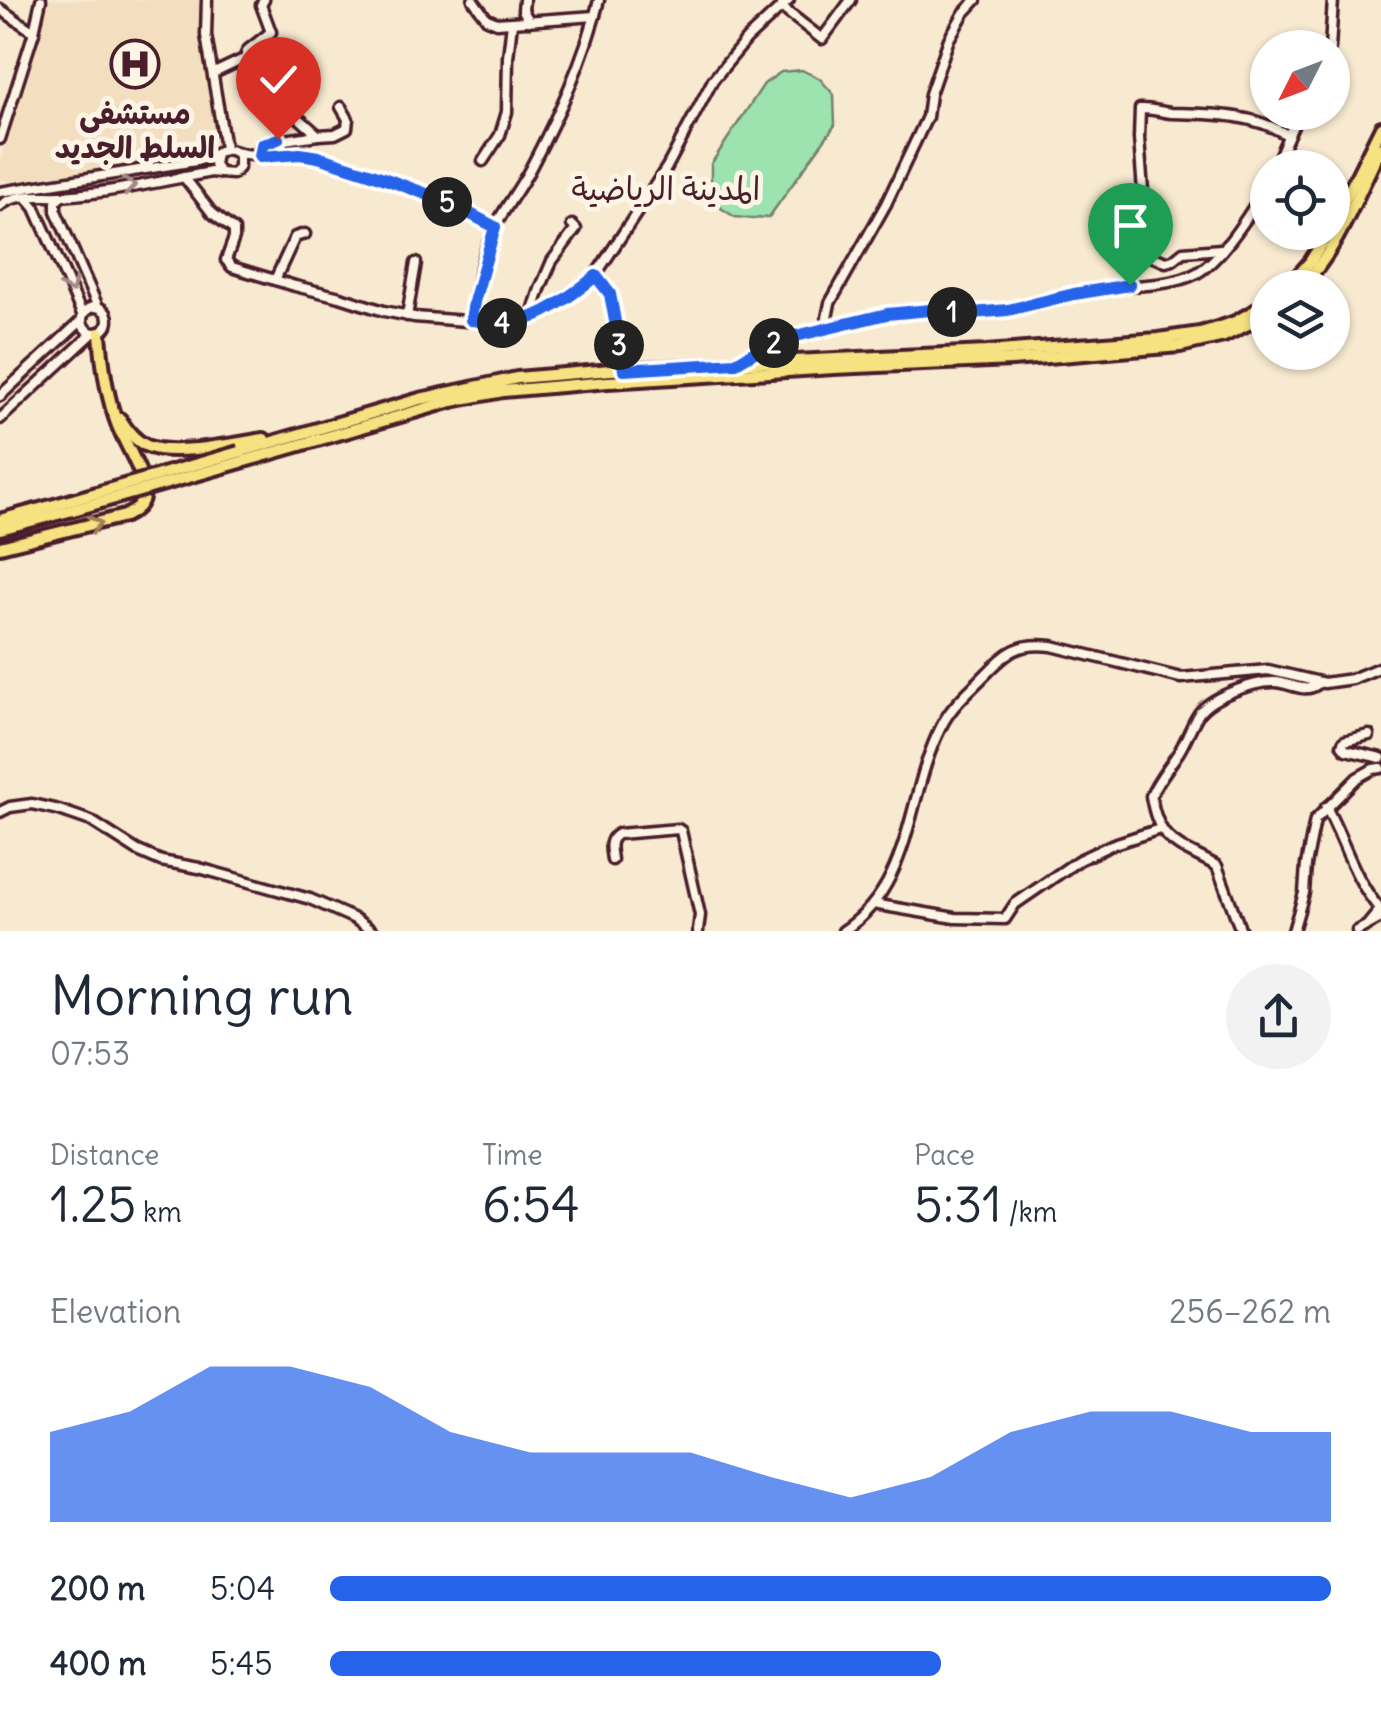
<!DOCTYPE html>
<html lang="en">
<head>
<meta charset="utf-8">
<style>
	body { margin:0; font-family:Delius,"Playpen Sans Arabic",sans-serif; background:#f2f2f3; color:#1f2937; height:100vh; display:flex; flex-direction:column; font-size:38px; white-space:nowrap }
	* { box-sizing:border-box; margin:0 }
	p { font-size:32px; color:#747a83 }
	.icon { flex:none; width:55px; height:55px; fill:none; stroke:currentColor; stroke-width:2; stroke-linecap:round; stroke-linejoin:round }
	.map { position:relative; height:931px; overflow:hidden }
	.side { display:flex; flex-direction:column; background:#fff; flex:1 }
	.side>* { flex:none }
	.needle { width:65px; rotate:228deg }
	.buttons { position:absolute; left:1250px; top:30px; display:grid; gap:20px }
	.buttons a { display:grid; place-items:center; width:100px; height:100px; border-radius:50%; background:#fff; box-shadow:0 2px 8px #0004; font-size:50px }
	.pin { position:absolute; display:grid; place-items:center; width:85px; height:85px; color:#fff; margin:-102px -42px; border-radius:50% 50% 50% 0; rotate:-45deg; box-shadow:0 0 10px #0007 }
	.pin .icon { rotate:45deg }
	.km { position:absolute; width:50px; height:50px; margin:-25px; border-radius:50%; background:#222; color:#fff; font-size:28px; line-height:50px; text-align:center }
	.round { display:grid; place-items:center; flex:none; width:105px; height:105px; border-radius:52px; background:#f2f2f3 }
	.headline { display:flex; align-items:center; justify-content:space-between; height:170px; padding:0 50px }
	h1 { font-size:55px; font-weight:600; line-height:75px }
	.metrics { display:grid; grid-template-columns:repeat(3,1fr); gap:15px; height:170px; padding:10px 50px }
	.metrics div { display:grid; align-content:center }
	.metrics b { font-size:50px; font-weight:600 }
	.metrics small { font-size:28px; font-weight:400 }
	.metrics p { font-size:28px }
	.chart { height:280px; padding:20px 50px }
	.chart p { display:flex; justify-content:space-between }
	.chart svg { width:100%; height:180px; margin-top:10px; fill:#2563eb; opacity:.7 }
	ul { padding:0 50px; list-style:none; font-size:32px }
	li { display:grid; grid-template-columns:160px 120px 1fr; align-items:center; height:75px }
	li i { height:25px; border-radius:12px; background:#2563eb }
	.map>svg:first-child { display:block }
	.built { fill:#f3dfc0 }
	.green { fill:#9ce3b0; stroke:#73816e; stroke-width:2.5 }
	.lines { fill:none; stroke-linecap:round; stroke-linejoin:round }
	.minor-casing { stroke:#4a1f2b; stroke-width:15 }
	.major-casing { stroke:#4a1f2b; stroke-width:18 }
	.minor { stroke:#fcf5e5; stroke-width:8 }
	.major { stroke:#f6e281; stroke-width:10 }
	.major-bridge-casing { stroke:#4a1f2b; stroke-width:18; stroke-linecap:butt }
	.major-bridge { stroke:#f6e281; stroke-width:10 }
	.oneway { stroke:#a38a88 }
	.oneway2 { stroke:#a08056 }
	.route-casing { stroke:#fff; stroke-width:20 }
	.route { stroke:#2563eb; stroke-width:12 }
	.labels { text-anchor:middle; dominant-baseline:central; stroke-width:10; stroke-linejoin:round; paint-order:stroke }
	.poi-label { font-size:30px; font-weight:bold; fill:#4a1f2b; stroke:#fcf5e5 }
	.neighbourhood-label { font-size:32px; fill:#4a1f2b; stroke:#fcf5e5 }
</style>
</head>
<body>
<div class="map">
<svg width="1381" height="931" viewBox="0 0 1381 931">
	<rect width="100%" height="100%" fill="#f8ead1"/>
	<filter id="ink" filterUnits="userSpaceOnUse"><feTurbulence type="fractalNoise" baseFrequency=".01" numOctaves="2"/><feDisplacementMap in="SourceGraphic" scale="20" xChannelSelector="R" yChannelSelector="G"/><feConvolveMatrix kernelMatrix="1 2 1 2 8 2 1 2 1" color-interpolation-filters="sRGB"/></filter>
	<g filter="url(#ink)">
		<polygon class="built" points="48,0 199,0 219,133 216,142 197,153 18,181 9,182 0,179 0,160 28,78"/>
		<polygon class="green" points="802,70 820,79 834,95 835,125 769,217 753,219 735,217 721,208 711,192 711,164 764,84 781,72"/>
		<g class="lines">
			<g class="minor-casing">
				<g id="minor">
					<polyline points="207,0 206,35 225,148"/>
					<polyline points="473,0 487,19 497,23 595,16"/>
					<polyline points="524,0 523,10 529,21"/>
					<polyline points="781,7 822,39 851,0"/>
					<polyline points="0,9 34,32"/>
					<polyline points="1330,48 1333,0"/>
					<polyline points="214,73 248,57"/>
					<polyline points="318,135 335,134 347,128 348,119 341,107"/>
					<polyline points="0,139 34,32 41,0"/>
					<path d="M236,152c26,8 51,-2 77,4 63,14 125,42 182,71"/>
					<polyline points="259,157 260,147 264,143 318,135 274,96 246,54 248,50 271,32 261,5 264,0"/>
					<polyline points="483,161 500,135 507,112 508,57 512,23"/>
					<polyline points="1274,168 1299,112"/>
					<polyline points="184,177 212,213 234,230 234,238 226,260 232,267 295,286 340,297 384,311 414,317 505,324 531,317 547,310 595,276 667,167 713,80 747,39 789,0"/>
					<path d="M0,192l196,-31c16,-4 29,-19 43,-6v13l-6,6 -13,-1 -6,-9 2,-10"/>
					<polyline points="61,196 56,202 56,211 98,307"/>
					<polyline points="26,197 35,208 82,314"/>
					<path d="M0,206c16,-14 41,-9 61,-10 50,-3 101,-15 150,-24l9,1"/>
					<path d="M1221,249l-38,3 -10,8 -7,2 -15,-6 -4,-11 -8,-107 1,-29c10,-1 20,3 31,4 38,1 82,0 116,22"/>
					<polyline points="595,276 610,294 623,369"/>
					<polyline points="275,280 295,237 305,234"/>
					<circle cx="95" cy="320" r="13"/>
					<polyline points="407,316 416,263"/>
					<polyline points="531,317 540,289 552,261 576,229 572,225"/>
					<path d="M471,320c5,-31 11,-69 26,-97 10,-18 22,-34 32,-52 29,-55 55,-110 70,-171"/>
					<polyline points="834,327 827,318 830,303 886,204 927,117 930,94 949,39 964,13 976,0"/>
					<path d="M735,363c33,-19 64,-27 101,-36 22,-6 44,-14 67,-16 30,-2 61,5 92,1 35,-4 69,-17 104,-23 30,-4 73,-2 98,-16 25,-14 57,-65 71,-90"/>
					<polyline points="0,396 81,321"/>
					<polyline points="0,419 93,333"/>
					<polyline points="1369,735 1344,741 1342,745 1346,750 1381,758"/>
					<path d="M1326,807c18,33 28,72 53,101v3l-10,12"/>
					<polyline points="0,812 10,807 32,804 59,810 91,821 138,851 161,861 199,868 310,899 355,919 372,931"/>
					<path d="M612,860c-1,-10 -5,-20 6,-26l60,-5 3,2 19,84 -2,16"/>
					<polyline points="873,904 955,918 1005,919 1015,904 1079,860 1111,845 1160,829"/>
					<path d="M843,931c71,-46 63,-136 98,-204 9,-19 25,-33 39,-47 26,-26 34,-38 72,-34l129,32 87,-8 56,13 28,-4 29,-12"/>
					<path d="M1241,931l-24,-65c-39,-22 -58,-21 -66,-70 7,-17 20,-31 29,-46 7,-12 11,-24 18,-35 11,-18 57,-34 77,-33 17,1 30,13 44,1"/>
					<polyline points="1293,931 1304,893 1306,865 1315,820 1357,778 1373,769 1381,768"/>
					<polyline points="1357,931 1381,918"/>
				</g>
			</g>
			<g class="major-casing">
				<g id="major">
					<polyline points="1332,226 1381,127"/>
					<polyline points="1287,288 1310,262 1329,232"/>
					<path d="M1300,288c39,-38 56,-93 81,-140"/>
					<path d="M120,419c7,11 14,21 27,27 25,11 89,-3 117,-7"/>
					<polyline points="239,452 420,399 517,378 623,369 986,352 1158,339 1200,333 1221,327 1235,322 1268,303"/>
					<polyline points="241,462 452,401 503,391 608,382 834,368 1012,360 1180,346 1224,336 1268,314"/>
					<polyline points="0,520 69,501"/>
					<polyline points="0,529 73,510"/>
					<path d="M0,547l125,-31c10,-5 18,-11 19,-23 1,-19 -19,-49 -26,-67 -11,-28 -16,-63 -18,-93"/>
				</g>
			</g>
			<use href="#minor" class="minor"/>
			<use href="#major" class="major"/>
			<g class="major-bridge-casing">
				<g id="major-bridge">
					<polyline points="69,501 239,452"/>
					<polyline points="73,510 241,462"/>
				</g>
			</g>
			<use href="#major-bridge" class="major-bridge"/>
		</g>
		<defs><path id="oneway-chevron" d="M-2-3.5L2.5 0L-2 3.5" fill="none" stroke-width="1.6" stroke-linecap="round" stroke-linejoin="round" transform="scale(2.5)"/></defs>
		<g class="oneway">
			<use href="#oneway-chevron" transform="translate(129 186) rotate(-8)"/>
			<use href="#oneway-chevron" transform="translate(70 286) rotate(66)"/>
		</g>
		<use class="oneway2" href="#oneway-chevron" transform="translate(95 524) rotate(-14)"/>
	</g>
	<g class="lines" filter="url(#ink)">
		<g class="route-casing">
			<path id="route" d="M278,139l-16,6 -2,12 40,-3 18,3 54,17 76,28 47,25 -21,75 -3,18c13,1 27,5 40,3 32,-5 61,-28 85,-47l14,18 14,76 112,-7 22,-13 38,-14 91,-22 43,-4 42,3 36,-3 66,-16 56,-9"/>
		</g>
		<use href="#route" class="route"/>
	</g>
	<defs>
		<g id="hospital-ring" transform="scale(2.5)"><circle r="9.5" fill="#fcf5e5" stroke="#4a1f2b" stroke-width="1.5"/><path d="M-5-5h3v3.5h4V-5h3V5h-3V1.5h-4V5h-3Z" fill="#4a1f2b"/></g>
	</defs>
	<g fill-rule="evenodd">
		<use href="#hospital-ring" x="135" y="64"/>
	</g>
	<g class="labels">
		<g class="poi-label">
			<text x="135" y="113">مستشفى<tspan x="135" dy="34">السلط الجديد</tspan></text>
		</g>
		<g class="neighbourhood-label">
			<text x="666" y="188">المدينة الرياضية</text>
		</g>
	</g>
</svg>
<div class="buttons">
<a><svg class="needle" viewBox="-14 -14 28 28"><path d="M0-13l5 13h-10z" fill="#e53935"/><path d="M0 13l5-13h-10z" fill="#747a83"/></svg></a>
<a><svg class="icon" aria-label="locate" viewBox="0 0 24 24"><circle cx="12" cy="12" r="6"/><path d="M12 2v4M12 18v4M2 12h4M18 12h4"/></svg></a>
<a><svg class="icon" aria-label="layers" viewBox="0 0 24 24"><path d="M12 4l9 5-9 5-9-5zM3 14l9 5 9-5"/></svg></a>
</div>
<div class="pin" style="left:1130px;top:285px;background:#1e9e55"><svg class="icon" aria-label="arrive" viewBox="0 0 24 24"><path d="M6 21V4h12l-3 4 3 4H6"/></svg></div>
<div class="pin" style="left:278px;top:139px;background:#d93025"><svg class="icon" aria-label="check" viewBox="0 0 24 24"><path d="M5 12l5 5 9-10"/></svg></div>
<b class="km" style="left:952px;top:312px">1</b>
<b class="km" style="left:774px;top:343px">2</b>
<b class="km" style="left:619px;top:345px">3</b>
<b class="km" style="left:502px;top:323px">4</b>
<b class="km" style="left:447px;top:202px">5</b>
</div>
<section class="side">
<div class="headline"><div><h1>Morning run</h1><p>07:53</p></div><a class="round"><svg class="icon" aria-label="share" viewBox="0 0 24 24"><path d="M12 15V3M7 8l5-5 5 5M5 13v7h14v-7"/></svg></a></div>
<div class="metrics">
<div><p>Distance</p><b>1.25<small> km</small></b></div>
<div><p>Time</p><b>6:54</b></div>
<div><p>Pace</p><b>5:31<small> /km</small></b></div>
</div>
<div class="chart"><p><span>Elevation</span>256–262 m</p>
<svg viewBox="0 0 160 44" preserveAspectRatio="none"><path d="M0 44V22L10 17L20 6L30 6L40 11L50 22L60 27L70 27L80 27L90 33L100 38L110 33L120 22L130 17L140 17L150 22L160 22V44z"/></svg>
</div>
<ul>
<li><b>200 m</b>5:04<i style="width:100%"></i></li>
<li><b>400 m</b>5:45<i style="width:61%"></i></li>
</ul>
</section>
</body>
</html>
